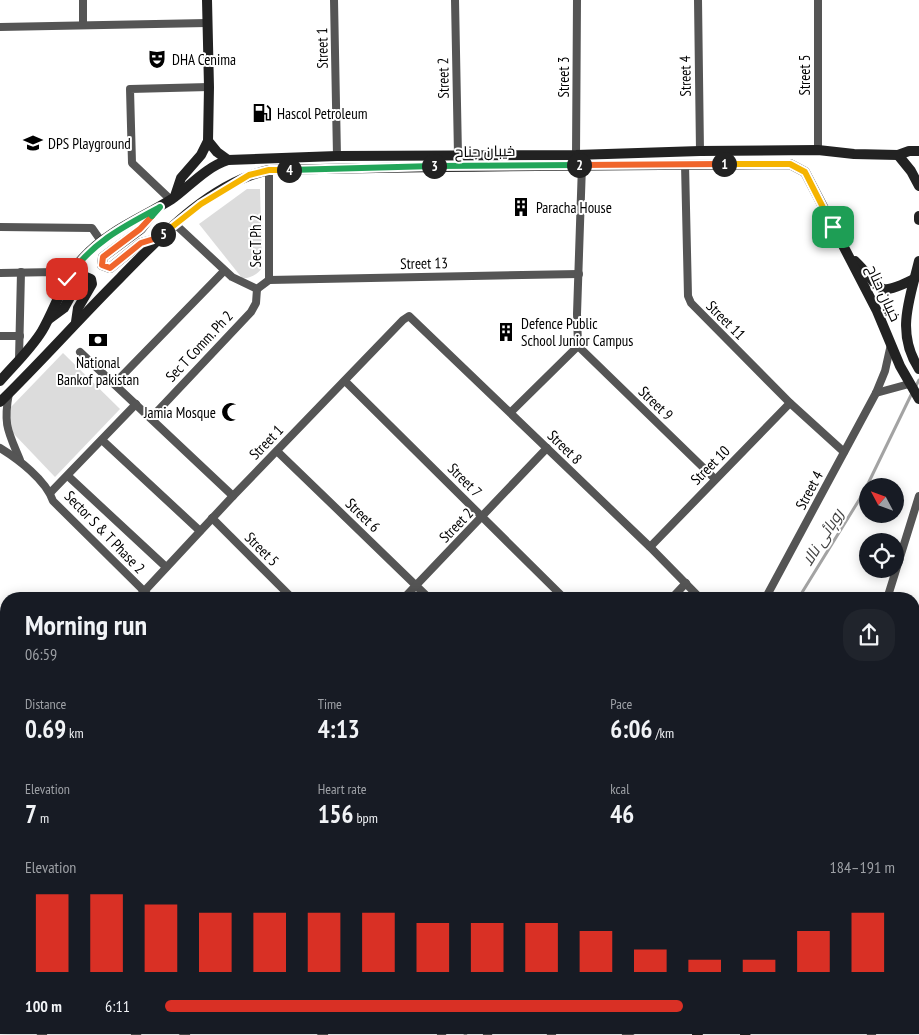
<!DOCTYPE html>
<html lang="en">
<head>
<meta charset="utf-8">
<style>
	body { margin:0; font-family:"PT Sans Narrow",Cairo,sans-serif; background:#20242c; color:#f1f3f6; height:100vh; display:flex; flex-direction:column; font-size:19px; white-space:nowrap }
	* { box-sizing:border-box; margin:0 }
	p { font-size:16px; color:#9ea1a6 }
	.icon { flex:none; width:28px; height:28px; fill:none; stroke:currentColor; stroke-width:2; stroke-linecap:round; stroke-linejoin:round }
	.map { position:relative; flex:1; overflow:hidden }
	.sheet { position:absolute; left:0px; top:592px; width:920px; height:442px; display:flex; flex-direction:column; background:#171b24; border-radius:20px 20px 0 0; box-shadow:0 2px 12px #0003 }
	.sheet>* { flex:none }
	.needle { width:32px; rotate:311deg }
	.buttons { position:absolute; left:859px; top:478px; display:grid; gap:10px }
	.buttons a { display:grid; place-items:center; width:45px; height:45px; border-radius:50%; background:#171b24; box-shadow:0 2px 12px #0003; font-size:25px }
	.pin { position:absolute; display:grid; place-items:center; width:42px; height:42px; color:#fff; margin:-21px; border-radius:10px; box-shadow:0 2px 8px #0006 }
	.km { position:absolute; width:25px; height:25px; margin:-12px; border-radius:50%; background:#222; color:#fff; font-size:14px; line-height:25px; text-align:center }
	.round { display:grid; place-items:center; flex:none; width:52px; height:52px; border-radius:20px; background:#20242c }
	.summary { display:flex; align-items:center; justify-content:space-between; height:85px; padding:0 25px }
	h1 { font-size:28px; font-weight:700; line-height:38px }
	.stats { display:grid; grid-template-columns:repeat(3,1fr); gap:8px; height:85px; padding:5px 25px }
	.stats div { display:grid; align-content:center }
	.stats b { font-size:25px; font-weight:700 }
	.stats small { font-size:14px; font-weight:400 }
	.stats p { font-size:14px }
	.chart { height:140px; padding:10px 25px }
	.chart p { display:flex; justify-content:space-between }
	.chart svg { width:100%; height:90px; margin-top:5px; stroke:#d93025; stroke-width:6 }
	ul { padding:0 25px; list-style:none; font-size:16px }
	li { display:grid; grid-template-columns:80px 60px 1fr; align-items:center; height:38px }
	li i { height:12px; border-radius:6px; background:#d93025 }
	.map>svg:first-child { display:block }
	.green { fill:#dcdcdc }
	.lines { fill:none; stroke-linecap:round; stroke-linejoin:round }
	.stream { stroke:#a3a3a3; stroke-width:3 }
	.street { stroke:#555; stroke-width:8 }
	.secondary { stroke:#222; stroke-width:10 }
	.split-1-casing { stroke:#fff; stroke-width:10 }
	.split-2-casing { stroke:#fff; stroke-width:10 }
	.split-3-casing { stroke:#fff; stroke-width:10 }
	.split-4-casing { stroke:#fff; stroke-width:10 }
	.split-5-casing { stroke:#fff; stroke-width:10 }
	.split-6-casing { stroke:#fff; stroke-width:10 }
	.split-7-casing { stroke:#fff; stroke-width:10 }
	.split-1 { stroke:#f5b400; stroke-width:6 }
	.split-2 { stroke:#f0652b; stroke-width:6 }
	.split-3 { stroke:#22a559; stroke-width:6 }
	.split-4 { stroke:#22a559; stroke-width:6 }
	.split-5 { stroke:#f5b400; stroke-width:6 }
	.split-6 { stroke:#f0652b; stroke-width:6 }
	.split-7 { stroke:#22a559; stroke-width:6 }
	.labels { text-anchor:middle; dominant-baseline:central; stroke-width:4; stroke-linejoin:round; paint-order:stroke }
	.street-label { font-size:15px; fill:#000; stroke:#fff }
	.poi-label { font-size:15px; fill:#000; stroke:#fff; text-anchor:start }
	.water-label { font-size:16px; font-style:italic; fill:#444; stroke:#fff }
</style>
</head>
<body>
<div class="map">
<svg width="919" height="1035" viewBox="0 0 919 1035">
	<rect width="100%" height="100%" fill="#fff"/>
	<g class="green">
		<path d="M247,189h13l2,79c-4,6 -13,11 -20,10l-43,-54z"/>
		<polygon points="63,353 120,409 55,477 13,433 9,417 11,407"/>
	</g>
	<g class="lines">
		<g class="stream">
			<polyline points="915,388 919,380"/>
			<polyline points="798,599 864,492 912,393"/>
			<polyline points="465,1035 469,1029"/>
		</g>
		<g class="street">
			<polyline points="83,0 83,25"/>
			<polyline points="334,0 337,156"/>
			<polyline points="455,0 458,155"/>
			<polyline points="698,0 700,151"/>
			<polyline points="818,0 818,150"/>
			<polyline points="0,27 207,23"/>
			<polyline points="576,155 577,0"/>
			<polyline points="685,164 688,296 691,303 790,403 844,452"/>
			<polyline points="171,200 132,163 130,89 209,87"/>
			<polyline points="175,224 232,277 257,289"/>
			<polyline points="0,227 92,228 101,241"/>
			<polyline points="0,273 56,272 68,277"/>
			<polyline points="269,280 579,274"/>
			<polyline points="257,289 269,280 269,170"/>
			<polyline points="0,336 20,336"/>
			<polyline points="578,346 715,479"/>
			<polyline points="80,352 233,496"/>
			<polyline points="19,359 21,272"/>
			<polyline points="345,381 565,599"/>
			<polyline points="115,383 224,271"/>
			<path d="M9,393c-6,32 -1,38 11,67"/>
			<polyline points="876,393 909,384"/>
			<polyline points="511,412 578,346 577,314 582,165"/>
			<polyline points="151,418 251,312 256,303 257,289"/>
			<polyline points="102,440 200,531"/>
			<path d="M0,448c18,11 46,32 53,53l99,98"/>
			<polyline points="277,451 430,599"/>
			<polyline points="68,476 166,567"/>
			<polyline points="50,493 136,404"/>
			<polyline points="212,518 293,599"/>
			<polyline points="650,547 790,403"/>
			<polyline points="137,599 233,496 403,320 409,316 650,547 701,599"/>
			<polyline points="403,599 547,448"/>
			<polyline points="671,599 686,583"/>
			<polyline points="765,599 876,393 885,371 891,344"/>
			<polyline points="887,599 919,496"/>
			<polyline points="914,693 919,689"/>
			<polyline points="0,747 6,740"/>
			<polyline points="914,752 919,759"/>
			<polyline points="0,882 6,876"/>
			<polyline points="914,920 919,927"/>
			<polyline points="0,993 6,999"/>
			<polyline points="37,1029 43,1035"/>
			<polyline points="179,1029 186,1035"/>
			<polyline points="317,1029 324,1035"/>
			<polyline points="548,1029 552,1035"/>
			<polyline points="868,1029 872,1035"/>
			<polyline points="135,1035 141,1029"/>
			<polyline points="441,1035 445,1029"/>
			<polyline points="487,1035 491,1029"/>
			<polyline points="626,1035 635,1029"/>
		</g>
		<g class="secondary">
			<polyline points="208,141 217,152 228,160"/>
			<polyline points="898,155 911,171 919,186"/>
			<polyline points="175,196 181,178 201,155 208,141 209,87 207,0"/>
			<polyline points="155,211 141,229 103,257 102,265 110,268 141,243 159,238"/>
			<polyline points="919,216 919,220"/>
			<path d="M855,261c28,27 19,38 59,18"/>
			<path d="M919,261c-9,38 -24,71 0,108"/>
			<polyline points="49,319 64,308 80,279 84,276 91,279 92,284 78,308 76,322"/>
			<path d="M0,381c14,-16 31,-32 42,-50 14,-24 21,-52 41,-73 24,-27 59,-40 89,-59 18,-13 34,-32 56,-39l109,-4 239,-1 124,-4 118,-1 36,4 44,1 11,-4h10"/>
			<path d="M0,402c41,-40 79,-83 120,-124 41,-42 90,-95 149,-108 174,-4 347,-5 521,-6l15,8 72,139 23,55 19,33"/>
			<polyline points="697,1035 700,1029"/>
			<polyline points="745,1035 747,1029"/>
		</g>
	</g>
	<g class="lines">
		<g class="split-1-casing">
			<polyline id="split-1" points="724,164 790,164 805,172 833,227"/>
		</g>
		<g class="split-2-casing">
			<polyline id="split-2" points="579,165 724,164"/>
		</g>
		<g class="split-3-casing">
			<polyline id="split-3" points="434,166 579,165"/>
		</g>
		<g class="split-4-casing">
			<polyline id="split-4" points="289,170 434,166"/>
		</g>
		<g class="split-5-casing">
			<polyline id="split-5" points="163,234 201,204 249,175 269,170 289,170"/>
		</g>
		<g class="split-6-casing">
			<polyline id="split-6" points="152,216 140,229 103,257 102,265 110,268 141,243 160,237 163,234"/>
		</g>
		<g class="split-7-casing">
			<path id="split-7" d="M67,279c24,-36 55,-52 93,-72l-8,9"/>
		</g>
		<use href="#split-1" class="split-1"/>
		<use href="#split-2" class="split-2"/>
		<use href="#split-3" class="split-3"/>
		<use href="#split-4" class="split-4"/>
		<use href="#split-5" class="split-5"/>
		<use href="#split-6" class="split-6"/>
		<use href="#split-7" class="split-7"/>
	</g>
	<defs>
		<g id="theatre-bare" transform="scale(1.5)"><path d="M-5-5.5Q0-4 5-5.5V0Q5 5 0 6Q-5 5-5 0ZM-3.3-2.5H-1v1.5H-3.3ZM1-2.5H3.3v1.5H1ZM-2.8 1Q0 5.5 2.8 1Z" fill="#000" stroke="#fff" stroke-width="2.5" paint-order="stroke"/></g>
		<g id="fuel-bare" transform="scale(1.5)"><path d="M-5.5-6h7V0h2V4h1.3V-2.5L3-4.5l.8-.8L6-3V5H2.5V1h-1V6h-7ZM-4.2-4.7v3.2H.2V-4.7Z" fill="#000" stroke="#fff" stroke-width="2.5" paint-order="stroke"/></g>
		<g id="university-bare" transform="scale(1.5)"><path d="M0-5L7-2L0 1L-7-2ZM-4 1L0 2.5L4 1V4Q0 6-4 4Z" fill="#000" stroke="#fff" stroke-width="2.5" paint-order="stroke"/></g>
		<g id="building-bare" transform="scale(1.5)"><path d="M-4-6H4V6H1V3H-1V6H-4ZM-2.5-4.3h1.7v1.8h-1.7ZM.8-4.3h1.7v1.8H.8ZM-2.5-1h1.7V.8h-1.7ZM.8-1h1.7V.8H.8Z" fill="#000" stroke="#fff" stroke-width="2.5" paint-order="stroke"/></g>
		<g id="bank-bare" transform="scale(1.5)"><path d="M-6-4H6V4H-6ZM0-2.3a2.3 2.3 0 1 0 0 4.6a2.3 2.3 0 1 0 0-4.6Z" fill="#000" stroke="#fff" stroke-width="2.5" paint-order="stroke"/></g>
		<g id="mosque-bare" transform="scale(1.5)"><path d="M3.5-4.9A6 6 0 1 0 3.5 4.9A5 5 0 1 1 3.5-4.9Z" fill="#000" stroke="#fff" stroke-width="2.5" paint-order="stroke"/></g>
	</defs>
	<g fill-rule="evenodd">
		<use href="#theatre-bare" x="157" y="59"/>
		<use href="#fuel-bare" x="262" y="113"/>
		<use href="#university-bare" x="33" y="143"/>
		<use href="#building-bare" x="521" y="207"/>
		<use href="#building-bare" x="506" y="332"/>
		<use href="#bank-bare" x="98" y="340"/>
		<use href="#mosque-bare" x="231" y="412"/>
	</g>
	<g class="labels">
		<g class="street-label">
			<text transform="translate(322 48) rotate(-91)">Street 1</text>
			<text transform="translate(804 75) rotate(-90)">Street 5</text>
			<text transform="translate(685 76) rotate(-91)">Street 4</text>
			<text transform="translate(563 77) rotate(-90)">Street 3</text>
			<text transform="translate(443 78) rotate(-91)">Street 2</text>
			<text transform="translate(485 151) rotate(-1)">خیبان جناح</text>
			<text transform="translate(255 241) rotate(-90)">Sec T Ph 2</text>
			<text transform="translate(424 263) rotate(-1)">Street 13</text>
			<text transform="translate(884 293) rotate(65)">خیبان جناح</text>
			<text transform="translate(726 320) rotate(45)">Street 11</text>
			<text transform="translate(199 346) rotate(-47)">Sec T Comm. Ph 2</text>
			<text transform="translate(656 403) rotate(44)">Street 9</text>
			<text transform="translate(266 442) rotate(-46)">Street 1</text>
			<text transform="translate(565 447) rotate(44)">Street 8</text>
			<text transform="translate(710 465) rotate(-45)">Street 10</text>
			<text transform="translate(465 480) rotate(45)">Street 7</text>
			<text transform="translate(809 490) rotate(-62)">Street 4</text>
			<text transform="translate(363 515) rotate(44)">Street 6</text>
			<text transform="translate(456 525) rotate(-46)">Street 2</text>
			<text transform="translate(105 532) rotate(46)">Sector S &amp; T Phase 2</text>
			<text transform="translate(262 549) rotate(45)">Street 5</text>
		</g>
		<g class="poi-label">
			<text x="172" y="59">DHA Cenima</text>
			<text x="277" y="113">Hascol Petroleum</text>
			<text x="48" y="143">DPS Playground</text>
			<text x="536" y="207">Paracha House</text>
			<text x="521" y="323">Defence Public<tspan x="521" dy="17">School Junior Campus</tspan></text>
			<text x="98" y="362" text-anchor="middle">National<tspan x="98" dy="17">Bankof pakistan</tspan></text>
			<text x="216" y="412" text-anchor="end">Jamia Mosque</text>
		</g>
		<g class="water-label">
			<text transform="translate(822 537) rotate(-58)">روہائی نالا</text>
		</g>
	</g>
</svg>
<div class="buttons">
<a><svg class="needle" viewBox="-14 -14 28 28"><path d="M0-13l5 13h-10z" fill="#e53935"/><path d="M0 13l5-13h-10z" fill="#9ea1a6"/></svg></a>
<a><svg class="icon" aria-label="locate" viewBox="0 0 24 24"><circle cx="12" cy="12" r="6"/><path d="M12 2v4M12 18v4M2 12h4M18 12h4"/></svg></a>
</div>
<div class="pin" style="left:833px;top:227px;background:#1e9e55"><svg class="icon" aria-label="arrive" viewBox="0 0 24 24"><path d="M6 21V4h12l-3 4 3 4H6"/></svg></div>
<div class="pin" style="left:67px;top:279px;background:#d93025"><svg class="icon" aria-label="check" viewBox="0 0 24 24"><path d="M5 12l5 5 9-10"/></svg></div>
<b class="km" style="left:724px;top:164px">1</b>
<b class="km" style="left:579px;top:165px">2</b>
<b class="km" style="left:434px;top:166px">3</b>
<b class="km" style="left:289px;top:170px">4</b>
<b class="km" style="left:163px;top:234px">5</b>
<section class="sheet">
<div class="summary"><div><h1>Morning run</h1><p>06:59</p></div><a class="round"><svg class="icon" aria-label="share" viewBox="0 0 24 24"><path d="M12 15V3M7 8l5-5 5 5M5 13v7h14v-7"/></svg></a></div>
<div class="stats">
<div><p>Distance</p><b>0.69<small> km</small></b></div>
<div><p>Time</p><b>4:13</b></div>
<div><p>Pace</p><b>6:06<small> /km</small></b></div>
</div>
<div class="stats">
<div><p>Elevation</p><b>7<small> m</small></b></div>
<div><p>Heart rate</p><b>156<small> bpm</small></b></div>
<div><p>kcal</p><b>46</b></div>
</div>
<div class="chart"><p><span>Elevation</span>184–191 m</p>
<svg viewBox="0 0 160 44" preserveAspectRatio="none"><path d="M5 44V6M15 44V6M25 44V11M35 44V15M45 44V15M55 44V15M65 44V15M75 44V20M85 44V20M95 44V20M105 44V24M115 44V33M125 44V38M135 44V38M145 44V24M155 44V15"/></svg>
</div>
<ul>
<li><b>100 m</b>6:11<i style="width:71%"></i></li>
</ul>
</section>
</div>
</body>
</html>
